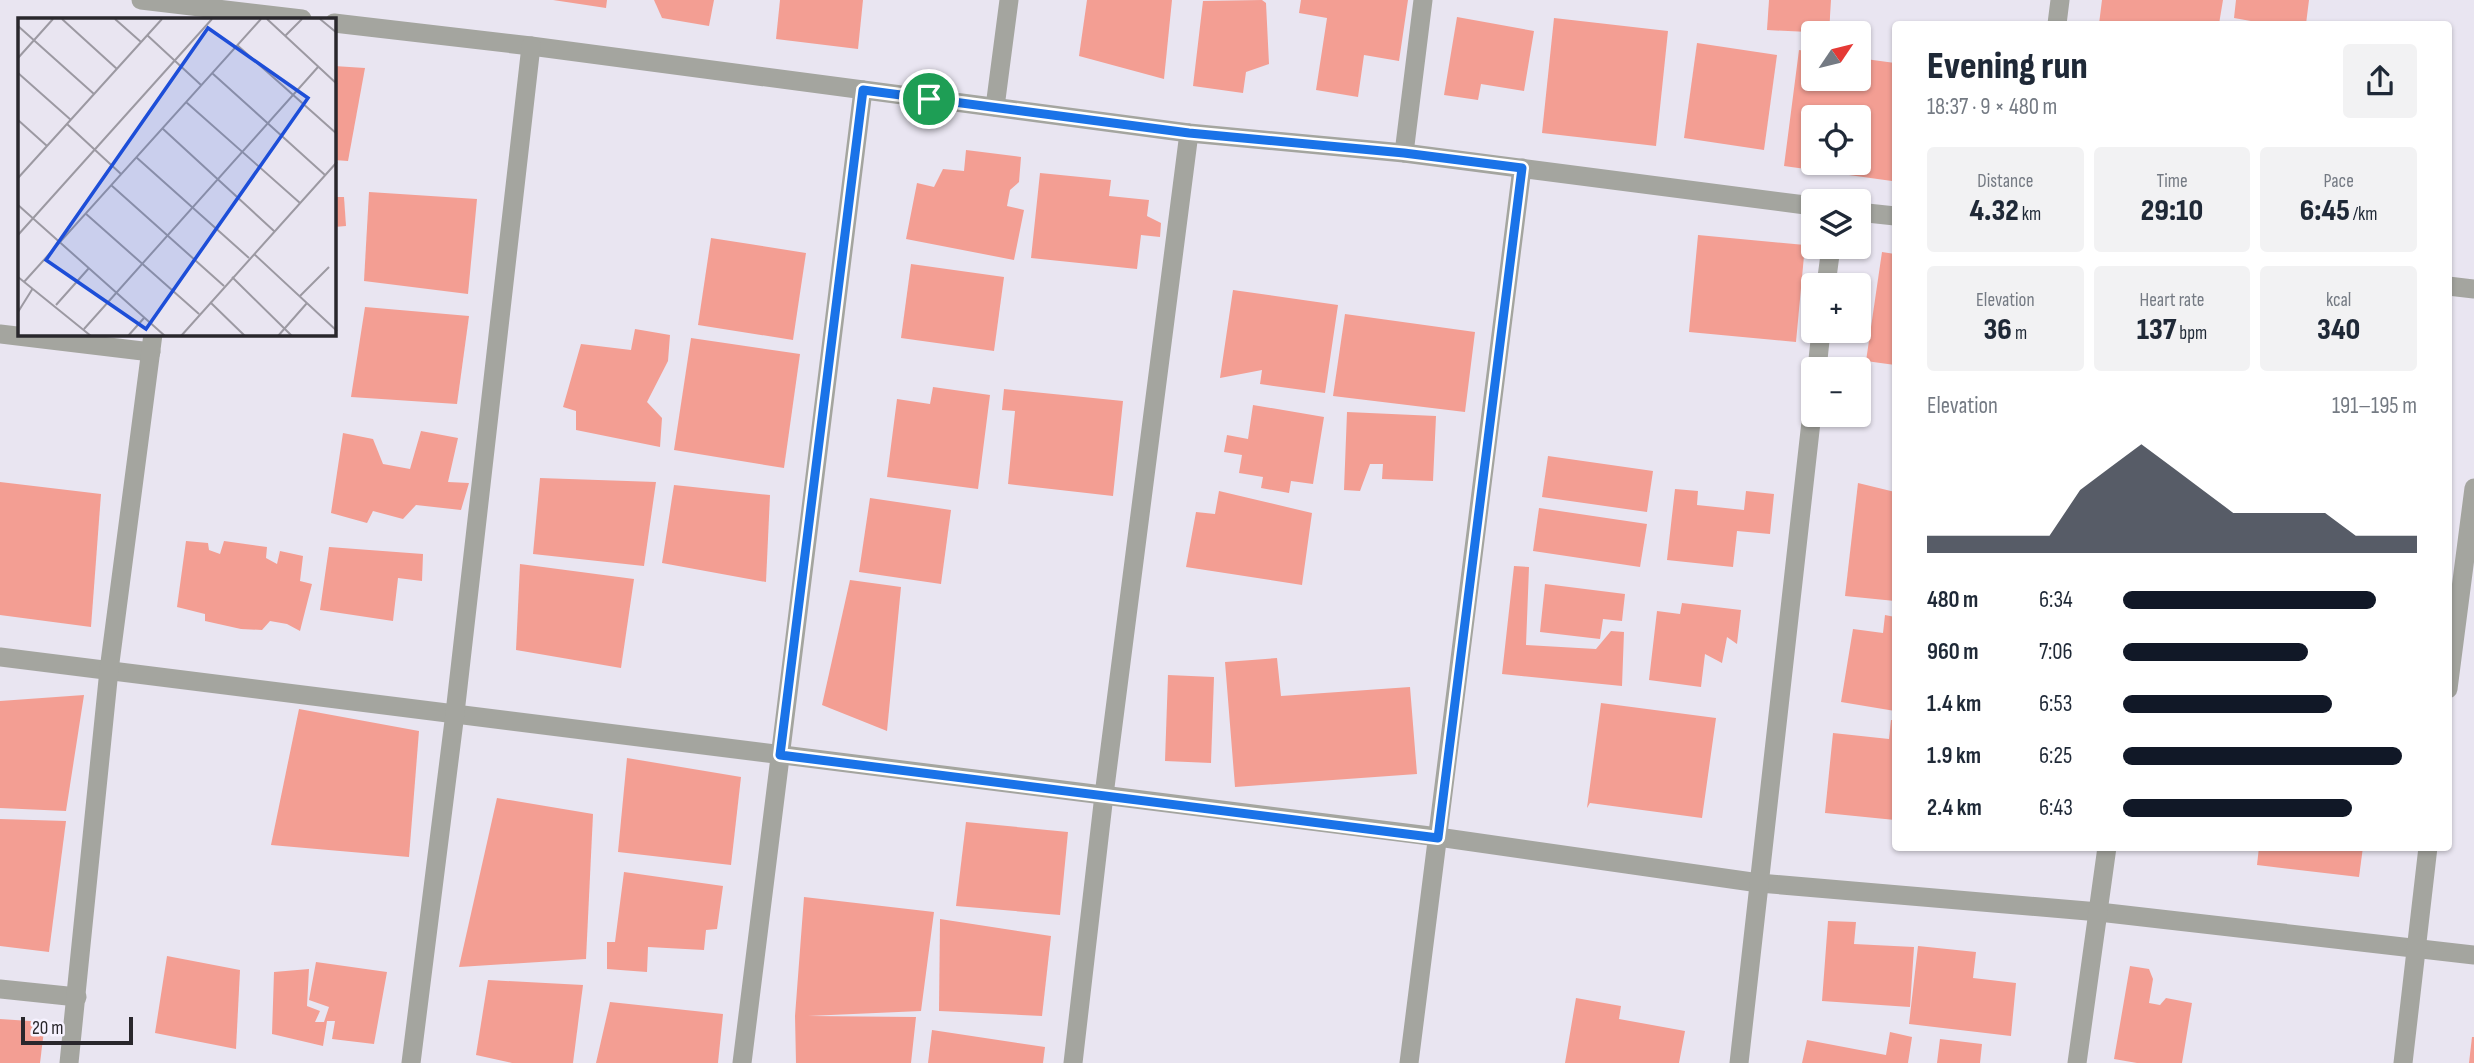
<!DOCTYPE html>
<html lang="en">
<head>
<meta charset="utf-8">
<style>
	body { margin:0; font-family:"Sofia Sans Condensed",sans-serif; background:#f2f2f3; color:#1f2937; height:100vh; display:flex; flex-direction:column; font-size:26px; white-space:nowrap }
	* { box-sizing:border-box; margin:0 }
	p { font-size:23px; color:#747a83 }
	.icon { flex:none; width:38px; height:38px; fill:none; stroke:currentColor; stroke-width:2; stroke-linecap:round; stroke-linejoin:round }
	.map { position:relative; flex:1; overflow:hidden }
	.drawer { position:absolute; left:1892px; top:21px; width:560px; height:830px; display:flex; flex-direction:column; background:#fff; border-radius:7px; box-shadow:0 2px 5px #0004 }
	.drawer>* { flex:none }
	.needle { width:46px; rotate:55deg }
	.tools { position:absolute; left:1801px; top:21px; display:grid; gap:14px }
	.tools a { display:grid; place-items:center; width:70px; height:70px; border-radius:7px; background:#fff; box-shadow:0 2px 5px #0004; font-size:35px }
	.scale { position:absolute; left:21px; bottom:18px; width:112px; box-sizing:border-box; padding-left:7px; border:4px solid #29272c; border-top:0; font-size:19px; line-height:24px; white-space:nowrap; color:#29272c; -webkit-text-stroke:5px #f6f2ff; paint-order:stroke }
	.pin { position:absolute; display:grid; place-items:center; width:60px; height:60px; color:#fff; margin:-30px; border:4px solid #fff; border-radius:50%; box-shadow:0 2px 7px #0007 }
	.round { display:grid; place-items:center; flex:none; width:74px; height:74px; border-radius:7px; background:#f2f2f3 }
	.overview { display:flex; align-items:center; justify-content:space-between; height:119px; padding:0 35px }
	h1 { font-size:38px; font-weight:800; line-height:52px }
	.stats { display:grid; grid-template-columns:repeat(3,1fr); gap:10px; height:119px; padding:7px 35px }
	.stats div { display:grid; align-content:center; border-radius:7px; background:#f2f2f3; text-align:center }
	.stats b { font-size:30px; font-weight:800 }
	.stats small { font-size:19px; font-weight:400 }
	.stats p { font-size:19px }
	.chart { height:196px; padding:14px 35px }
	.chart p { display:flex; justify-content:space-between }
	.chart svg { width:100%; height:126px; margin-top:7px; fill:#111827; opacity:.7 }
	ul { padding:0 35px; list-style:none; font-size:23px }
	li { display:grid; grid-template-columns:112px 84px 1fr; align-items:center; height:52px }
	li i { height:18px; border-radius:9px; background:#111827 }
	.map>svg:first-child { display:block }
	.building { fill:#f39e93; fill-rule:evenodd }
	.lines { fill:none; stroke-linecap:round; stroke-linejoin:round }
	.minor { stroke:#a4a59f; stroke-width:19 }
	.route-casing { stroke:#fff; stroke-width:14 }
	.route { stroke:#1a73e8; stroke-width:9 }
	.inset-road { fill:none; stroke:#9c99a2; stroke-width:2 }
	.view { fill:#1d4ed8; fill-opacity:0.15; stroke:#1d4ed8; stroke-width:3.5 }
	.inset-edge { fill:none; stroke:#29272c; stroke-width:3.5 }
</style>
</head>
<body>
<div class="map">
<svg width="2474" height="1063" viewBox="0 0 2474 1063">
	<rect width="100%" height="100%" fill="#e9e5f1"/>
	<g class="building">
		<polygon points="553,0 607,0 606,8"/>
		<polygon points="654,0 714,0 709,26 662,18"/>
		<polygon points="780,0 863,0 858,49 776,39"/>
		<polygon points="1087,0 1172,0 1164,79 1079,56"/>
		<polygon points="1262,0 1266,3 1269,64 1246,72 1243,93 1193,86 1203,1"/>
		<polygon points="1301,0 1408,0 1399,61 1364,55 1358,97 1316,90 1327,18 1299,13"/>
		<polygon points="1769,0 1831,0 1829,33 1767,30"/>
		<polygon points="2102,0 2223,0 2219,24 2099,24"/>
		<polygon points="2236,0 2309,0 2306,24 2262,24 2262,23 2234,18"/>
		<polygon points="1457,17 1534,31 1524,91 1481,84 1478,100 1444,95"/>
		<polygon points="1554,18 1668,31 1656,146 1542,133"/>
		<polygon points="1697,43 1777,55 1764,150 1684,138"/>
		<path d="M1799,50l14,2v27h45v-21l37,5v90l-3,28 -108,-15zM1813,117h45v46h-45z"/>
		<polygon points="334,66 365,68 348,161 334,160"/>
		<polygon points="966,150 1021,157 1019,182 1010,190 1007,206 1024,210 1014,260 906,239 917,183 934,187 943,169 964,171"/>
		<polygon points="1040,173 1111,180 1109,196 1149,200 1147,216 1161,223 1160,237 1141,235 1137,269 1031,258"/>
		<polygon points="369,192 477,199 468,294 364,281"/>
		<polygon points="334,197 344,197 346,226 334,227"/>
		<polygon points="1698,235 1805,245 1796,342 1689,332"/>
		<polygon points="711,238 806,253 793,340 698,325"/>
		<polygon points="1882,252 1895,254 1895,365 1866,361"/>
		<polygon points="911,264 1004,277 994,351 901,338"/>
		<polygon points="1233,290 1338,305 1325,393 1260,384 1262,370 1220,378"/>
		<polygon points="365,307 469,316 457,404 351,397"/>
		<polygon points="1345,314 1475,332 1465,412 1333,396"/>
		<polygon points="635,329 670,335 668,361 647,402 662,418 660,447 576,430 576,411 563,407 581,344 631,350"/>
		<polygon points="691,338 800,354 784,468 674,450"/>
		<polygon points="933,387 990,395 978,489 887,477 897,399 930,404"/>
		<polygon points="1004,389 1123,401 1113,496 1008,484 1015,411 1002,410"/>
		<polygon points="1253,405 1324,417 1313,484 1291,481 1289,493 1261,488 1263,477 1239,473 1242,455 1224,452 1227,435 1248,439"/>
		<polygon points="1347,412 1436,416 1433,481 1382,479 1383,464 1370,464 1360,491 1344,490"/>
		<polygon points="421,431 458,438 448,482 469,483 461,510 416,505 403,519 373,511 367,523 331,513 343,433 373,439 383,464 410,469"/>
		<polygon points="1548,456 1653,471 1647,512 1542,497"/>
		<polygon points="540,478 656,482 644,566 533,554"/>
		<polygon points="0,482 101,494 91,627 0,615"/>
		<polygon points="1858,483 1895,492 1895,601 1845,596"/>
		<polygon points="674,485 770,495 766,582 662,563"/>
		<polygon points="1675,489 1698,491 1697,505 1744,510 1746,491 1774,494 1770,534 1737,531 1733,567 1667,560"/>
		<polygon points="1219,491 1312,513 1302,585 1186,567 1196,512 1215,514"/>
		<polygon points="870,498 951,510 941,584 859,572"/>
		<polygon points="1539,508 1647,524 1640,567 1533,551"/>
		<polygon points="186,541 208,543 209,550 220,554 224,541 267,547 266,558 277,564 280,551 303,556 300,581 312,584 300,631 287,624 270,621 262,630 241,629 205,621 205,614 177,607"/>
		<polygon points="329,547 423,554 422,581 398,578 393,621 320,610"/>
		<polygon points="520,564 634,579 621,668 516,650"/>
		<polygon points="1514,566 1529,567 1526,645 1596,649 1611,631 1624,632 1622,686 1502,674"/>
		<polygon points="850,580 901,587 887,731 822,705"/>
		<polygon points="1545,584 1625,594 1622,621 1603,619 1600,639 1540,632"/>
		<polygon points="1682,603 1741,610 1737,644 1727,637 1722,663 1705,654 1701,687 1649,680 1657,611 1680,614"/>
		<polygon points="1885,615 1895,617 1895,711 1841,702 1853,629 1883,633"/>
		<polygon points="1277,658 1281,696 1410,687 1417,774 1235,787 1225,662"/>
		<polygon points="1168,675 1214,677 1211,763 1165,761"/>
		<polygon points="84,695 66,811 0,808 0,701"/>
		<polygon points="1601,703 1716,718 1702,818 1590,803 1587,808"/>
		<polygon points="299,709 419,731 409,857 271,845"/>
		<polygon points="1891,720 1895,720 1895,820 1825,813 1833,733 1889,739"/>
		<polygon points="627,758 741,777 731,865 618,852"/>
		<polygon points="497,798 593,814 586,959 459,967"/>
		<polygon points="0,819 66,821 49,952 0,946"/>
		<polygon points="966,822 1068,832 1060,915 956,906"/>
		<polygon points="2259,847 2363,847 2359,877 2257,865"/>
		<polygon points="624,872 723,886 717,929 706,930 704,950 648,947 647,972 607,969 607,942 615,942"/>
		<polygon points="804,897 934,912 921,1011 808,1016 916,1017 911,1063 796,1063 795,1016"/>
		<polygon points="940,919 1051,936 1042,1016 939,1011"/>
		<polygon points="1828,921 1856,922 1854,944 1914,947 1910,1007 1822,1001"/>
		<polygon points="1918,946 1976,952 1973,978 2016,983 2011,1036 1909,1024"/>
		<polygon points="167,956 240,970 236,1049 155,1033"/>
		<polygon points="316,962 387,972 374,1044 332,1039 335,1021 327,1021 323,1046 272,1034 274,972 309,969 307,1006 320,1011 315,1022 324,1022 329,1007 309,1000"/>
		<polygon points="2130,966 2149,969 2153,979 2149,1003 2160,1005 2166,998 2192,1003 2182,1063 2137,1063 2114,1059"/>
		<polygon points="488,980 583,985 573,1063 512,1063 476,1055"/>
		<polygon points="1576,998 1621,1006 1619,1019 1685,1031 1679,1063 1565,1063"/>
		<polygon points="610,1002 723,1014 718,1063 596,1063"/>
		<polygon points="0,1019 45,1022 40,1063 0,1063"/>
		<polygon points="932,1030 1045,1047 1043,1063 928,1063"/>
		<polygon points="1890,1032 1912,1037 1908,1063 1802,1063 1807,1040 1886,1055"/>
		<polygon points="2472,1037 2474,1037 2474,1063 2469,1063"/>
		<polygon points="1940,1039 1982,1044 1980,1063 1937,1063"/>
	</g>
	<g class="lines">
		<g class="minor">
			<polyline points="141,0 302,19"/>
			<polyline points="334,23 531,46 1189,133 1404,153 1813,206"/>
			<polyline points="2057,24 2060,0"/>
			<polyline points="995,107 1009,0"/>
			<polyline points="1404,153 1423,0"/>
			<polyline points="1858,212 1895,216"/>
			<polyline points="1826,285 1831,247"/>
			<polyline points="2448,286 2474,289"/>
			<polyline points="0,334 151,352"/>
			<polyline points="1817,369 1821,331"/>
			<polyline points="0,657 1438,837 1759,883 2099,912 2474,955"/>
			<polyline points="2448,689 2474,488"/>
			<polyline points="0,989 77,997"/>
			<polyline points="69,1063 109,670 153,334"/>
			<polyline points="411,1063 455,713 531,46"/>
			<polyline points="742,1063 863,90"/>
			<polyline points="1073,1063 1104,795 1189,133"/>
			<polyline points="1409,1063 1522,168"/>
			<polyline points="1739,1063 1813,404"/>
			<polyline points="2077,1063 2107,847"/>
			<polyline points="2403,1063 2428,847"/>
		</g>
	</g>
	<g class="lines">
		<g class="route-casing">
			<polygon id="route" points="863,90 1189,133 1404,153 1522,168 1438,838 780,755"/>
		</g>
		<use href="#route" class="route"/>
	</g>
	<g transform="translate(18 18)">
		<rect width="318" height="318" fill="#e9e5f1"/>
		<path class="inset-road" d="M44,1l55,50M97,1l26,23M249,1l70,65M302,1l17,14M0,8l76,68M129,17l54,50M267,18l17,-17M219,27l100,89M0,40l35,-39M0,55l53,47M194,55l113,102M168,84l114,101M0,102l29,26M49,106l54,50M144,110l112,103M118,139l113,101M0,160l144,-159M93,167l113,101M0,187l147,131M67,195l114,101M0,217l194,-216M236,236l83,77M0,259l73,59M214,259l60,59M6,264l237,-263M282,278l29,-29M192,284l35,34M38,287l33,-37M0,294l15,-24M66,311l234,-262M110,318l16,-18M163,318l156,-174M260,318l29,-33"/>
		<path class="view" d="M190,10l100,70 -162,231 -100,-69z"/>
		<rect width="318" height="318" class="inset-edge"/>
	</g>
</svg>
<div class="tools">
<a><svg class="needle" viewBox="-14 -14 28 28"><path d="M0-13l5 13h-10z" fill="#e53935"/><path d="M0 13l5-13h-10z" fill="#747a83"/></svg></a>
<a><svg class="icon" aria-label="locate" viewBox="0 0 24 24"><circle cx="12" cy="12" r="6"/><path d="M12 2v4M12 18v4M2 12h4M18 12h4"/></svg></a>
<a><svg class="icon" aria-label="layers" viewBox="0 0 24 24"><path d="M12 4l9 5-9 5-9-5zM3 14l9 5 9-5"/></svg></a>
<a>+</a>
<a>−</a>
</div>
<div class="scale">20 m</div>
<div class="pin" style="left:929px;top:99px;background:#1e9e55"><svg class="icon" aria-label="arrive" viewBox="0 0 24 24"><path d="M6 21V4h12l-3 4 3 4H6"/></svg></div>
<section class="drawer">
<div class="overview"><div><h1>Evening run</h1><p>18:37 · 9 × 480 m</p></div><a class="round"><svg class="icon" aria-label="share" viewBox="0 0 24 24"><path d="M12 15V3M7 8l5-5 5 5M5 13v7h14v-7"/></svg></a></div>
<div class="stats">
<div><p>Distance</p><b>4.32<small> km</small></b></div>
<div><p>Time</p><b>29:10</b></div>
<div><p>Pace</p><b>6:45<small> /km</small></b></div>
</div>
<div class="stats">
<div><p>Elevation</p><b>36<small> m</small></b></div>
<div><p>Heart rate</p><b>137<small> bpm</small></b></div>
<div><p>kcal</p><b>340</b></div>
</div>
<div class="chart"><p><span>Elevation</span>191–195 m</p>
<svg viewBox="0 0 160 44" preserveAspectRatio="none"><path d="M0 44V38L10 38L20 38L30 38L40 38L50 22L60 14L70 6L80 14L90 22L100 30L110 30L120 30L130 30L140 38L150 38L160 38V44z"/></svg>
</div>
<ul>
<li><b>480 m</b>6:34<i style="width:86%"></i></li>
<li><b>960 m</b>7:06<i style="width:63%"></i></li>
<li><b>1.4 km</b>6:53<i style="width:71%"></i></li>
<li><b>1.9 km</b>6:25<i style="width:95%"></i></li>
<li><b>2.4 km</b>6:43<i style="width:78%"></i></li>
</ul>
</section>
</div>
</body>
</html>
